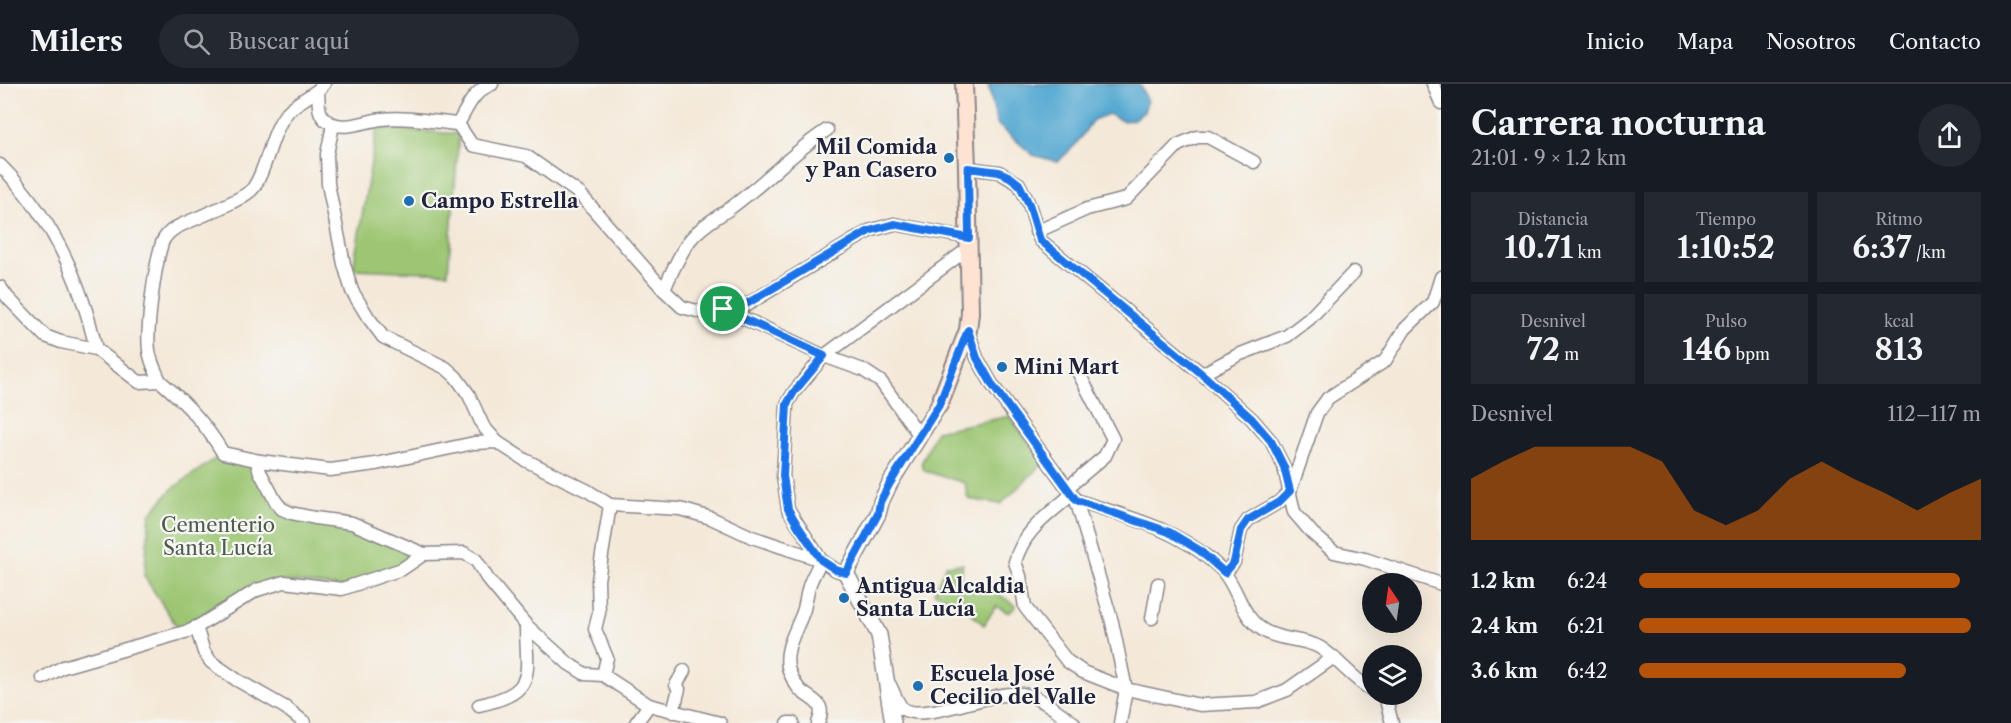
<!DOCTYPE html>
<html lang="es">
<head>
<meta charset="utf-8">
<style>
	body { margin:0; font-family:"Libre Caslon Text",serif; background:#242831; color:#f1f3f6; height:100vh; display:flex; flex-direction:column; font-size:22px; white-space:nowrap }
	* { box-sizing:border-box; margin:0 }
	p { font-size:20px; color:#9ea1a6 }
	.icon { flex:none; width:33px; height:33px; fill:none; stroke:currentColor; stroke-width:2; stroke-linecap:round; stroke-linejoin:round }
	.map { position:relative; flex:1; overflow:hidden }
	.panel { display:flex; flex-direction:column; background:#171b24; width:570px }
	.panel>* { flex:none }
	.needle { width:39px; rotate:347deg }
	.controls { position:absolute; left:1362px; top:489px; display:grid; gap:12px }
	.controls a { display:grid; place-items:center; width:60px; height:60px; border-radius:50%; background:#171b24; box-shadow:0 6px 24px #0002; font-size:30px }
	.pin { position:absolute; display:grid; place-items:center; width:51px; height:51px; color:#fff; margin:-26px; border:3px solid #fff; border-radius:50%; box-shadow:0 2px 6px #0007 }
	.round { display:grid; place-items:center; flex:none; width:63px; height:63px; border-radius:32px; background:#242831 }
	.overview { display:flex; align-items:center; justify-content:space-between; height:102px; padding:0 30px }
	h1 { font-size:33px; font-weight:700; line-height:45px }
	.metrics { display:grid; grid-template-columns:repeat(3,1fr); gap:9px; height:102px; padding:6px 30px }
	.metrics div { display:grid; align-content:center; border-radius:0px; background:#242831; text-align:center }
	.metrics b { font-size:30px; font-weight:700 }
	.metrics small { font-size:16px; font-weight:400 }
	.metrics p { font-size:16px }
	.chart { height:168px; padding:12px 30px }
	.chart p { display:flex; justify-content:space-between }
	.chart svg { width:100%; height:108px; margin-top:6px; fill:#b45309; opacity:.7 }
	ul { padding:0 30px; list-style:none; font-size:20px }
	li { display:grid; grid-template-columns:96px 72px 1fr; align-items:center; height:45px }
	li i { height:15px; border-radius:8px; background:#b45309 }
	header { display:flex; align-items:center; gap:36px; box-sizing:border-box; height:84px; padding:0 30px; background:#171b24; border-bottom:2px solid #363941 }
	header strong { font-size:28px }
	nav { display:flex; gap:33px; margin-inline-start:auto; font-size:21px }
	.search { width:420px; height:54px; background:#242831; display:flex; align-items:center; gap:15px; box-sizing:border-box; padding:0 21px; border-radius:33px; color:#9ea1a6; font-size:22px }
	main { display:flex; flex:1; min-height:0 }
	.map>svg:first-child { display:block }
	.green { fill:#9cc673; stroke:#5f7457; stroke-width:1.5 }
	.water { fill:#59aad3; stroke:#3e6687; stroke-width:1.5 }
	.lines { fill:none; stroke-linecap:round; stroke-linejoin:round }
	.minor-casing { stroke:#8b868a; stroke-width:15 }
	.tertiary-casing { stroke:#8b868a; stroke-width:18 }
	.secondary-casing { stroke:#8b868a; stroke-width:20 }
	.minor { stroke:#fff; stroke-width:12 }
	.tertiary { stroke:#fff; stroke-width:15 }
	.secondary { stroke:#fee3d2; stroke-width:16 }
	.route-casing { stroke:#fff; stroke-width:12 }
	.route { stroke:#1a73e8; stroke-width:8 }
	.poi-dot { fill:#1f6fb2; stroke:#f6f6f2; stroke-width:2 }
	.labels { text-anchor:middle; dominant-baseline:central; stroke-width:4.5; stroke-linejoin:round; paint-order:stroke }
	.poi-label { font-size:20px; font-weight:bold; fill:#22223b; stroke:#f6f6f2; text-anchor:start }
	.park-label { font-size:20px; fill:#4d5b4f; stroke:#f6f6f2 }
</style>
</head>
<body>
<header>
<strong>Milers</strong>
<div class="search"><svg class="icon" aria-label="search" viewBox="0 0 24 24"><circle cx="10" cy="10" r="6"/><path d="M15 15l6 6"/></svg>Buscar aquí</div>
<nav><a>Inicio</a><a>Mapa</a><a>Nosotros</a><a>Contacto</a></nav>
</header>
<main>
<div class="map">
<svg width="1441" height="639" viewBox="0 0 1441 639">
	<rect width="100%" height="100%" fill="#f6f6f2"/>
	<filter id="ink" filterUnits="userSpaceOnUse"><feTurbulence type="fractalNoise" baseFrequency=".0167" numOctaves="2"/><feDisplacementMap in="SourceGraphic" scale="12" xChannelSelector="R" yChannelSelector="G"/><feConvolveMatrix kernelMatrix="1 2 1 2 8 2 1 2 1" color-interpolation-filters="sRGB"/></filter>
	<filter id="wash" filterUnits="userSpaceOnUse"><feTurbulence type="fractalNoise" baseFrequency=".008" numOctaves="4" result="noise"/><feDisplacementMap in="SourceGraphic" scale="24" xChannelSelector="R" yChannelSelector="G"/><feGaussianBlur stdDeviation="1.35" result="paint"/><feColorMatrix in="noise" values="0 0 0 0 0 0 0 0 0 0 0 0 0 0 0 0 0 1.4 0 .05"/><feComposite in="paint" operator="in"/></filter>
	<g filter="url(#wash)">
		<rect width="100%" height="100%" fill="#f4e9d9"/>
		<g class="green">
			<polygon points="377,44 459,50 448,189 353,185"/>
			<polygon points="1010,332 1043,379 1001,420 968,415 965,399 925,387 921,380 936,347"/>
			<polygon points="223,369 260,377 274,412 305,431 343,435 416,468 401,484 342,503 284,497 181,549 144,492 150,430 172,405"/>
			<polygon points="963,480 959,499 987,502 1016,522 1009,529 996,522 984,541 962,521 934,508 946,481"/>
		</g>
		<polygon class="water" points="988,0 1140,0 1147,17 1144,28 1132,36 1122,37 1109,30 1093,36 1076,60 1058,78 1033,71 997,40"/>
	</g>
	<g filter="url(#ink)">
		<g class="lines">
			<g class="minor-casing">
				<g id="minor">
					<polyline points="1433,0 1441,19"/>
					<path d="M318,7c1,10 -1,24 9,30 16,11 38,0 55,-2 23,-3 53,3 76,5 10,-17 15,-33 34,-40"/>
					<polyline points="458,40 472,61 526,72 580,110 664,206 682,223 701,228 748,220 869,147 894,140 969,154"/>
					<polyline points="333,41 327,70 328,100 344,180 352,207 368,233 383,253 446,284 456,293 469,311 483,342 497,358"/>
					<path d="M0,81c50,50 81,115 96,184"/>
					<polyline points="967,84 999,88 1019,100 1029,120 1040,156 1202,290 1252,335 1271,357 1284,383 1294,428 1312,449 1334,468 1365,475 1441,500"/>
					<polyline points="1036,148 1087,125 1126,115 1178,61 1197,53 1208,53 1254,78"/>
					<path d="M0,203l8,11 37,38 16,6 35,7 43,33 21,-1c27,23 45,42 63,72l37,8 70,9 46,-6 98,-21 23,-1 28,18 63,31 22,14 70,4 31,9 41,19 69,23 15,10 10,3"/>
					<path d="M664,206c7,-17 15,-35 26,-50 11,-14 25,-21 39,-31 34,-24 62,-56 98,-79"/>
					<polyline points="724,225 824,272 863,286 881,298 920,352"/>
					<polyline points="968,246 977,274 993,302 1076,416 1112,538 1126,605 1120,639"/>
					<polyline points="1202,290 1238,271 1287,252 1309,235 1354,188"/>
					<path d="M160,297c-4,-9 -10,-20 -11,-31 -3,-21 6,-85 13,-107 3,-8 8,-12 15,-16 16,-8 70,-28 77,-40 14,-22 16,-51 31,-72 9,-13 29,-19 39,-31"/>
					<polyline points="260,377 258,382 260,388 276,418 282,425 291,429 315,434 352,439 424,470 464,469 476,476 487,494 526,541 569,580 585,590 603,591 649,621 720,639"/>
					<polyline points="1067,404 1105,372 1113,355 1076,284"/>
					<path d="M1071,411c-24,21 -47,35 -56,67l5,14 5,31 42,54 16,11 43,17 74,16 56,-3 31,-12 47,-33"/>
					<path d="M1076,416c47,16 97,27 136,61 4,4 10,8 13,13 14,18 17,43 38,56 16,11 40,8 56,17 20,12 33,32 53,43"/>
					<polyline points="1225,489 1234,478 1241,446 1248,436 1279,418 1290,407 1317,329 1328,314 1385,277 1405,245 1433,218 1441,193"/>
					<polyline points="1152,534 1158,500"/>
					<polyline points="196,543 204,568 211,578 237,596 286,624 305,639"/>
					<polyline points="603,591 607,574 595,545 599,529 598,496 610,421"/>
					<polyline points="43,594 63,583 192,546 257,506 284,498 342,505 402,485 424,470"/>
					<path d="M890,601c4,8 7,18 13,24 22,14 88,-19 119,-15 20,3 36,18 52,29"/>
					<polyline points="1380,610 1386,616 1392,639"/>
					<path d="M479,621c60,-13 47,-32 47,-80"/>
					<polyline points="673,628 679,605 676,601 684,587"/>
					<polyline points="636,639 649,621"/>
					<polyline points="788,639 793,639"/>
					<path d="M818,639c9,-20 -5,-22 -17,-32 -5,-5 -9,-13 -12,-20 -7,-22 9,-42 15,-62 2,-8 3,-16 5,-23 3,-9 8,-17 12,-26l-33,-51 -5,-33 4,-72 7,-12 30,-36 145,-108"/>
				</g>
			</g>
			<g class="tertiary-casing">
				<polyline id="tertiary" points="893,639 879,551 846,489 878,430 881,418 890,399 939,321"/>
			</g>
			<g class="secondary-casing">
				<polyline id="secondary" points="939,321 968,246 970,229 967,84 964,0"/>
			</g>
			<use href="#minor" class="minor"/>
			<use href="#tertiary" class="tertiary"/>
			<use href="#secondary" class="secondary"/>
		</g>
	</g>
	<g class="lines" filter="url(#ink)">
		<g class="route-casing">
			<polygon id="route" points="968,84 999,88 1010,93 1019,100 1029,120 1040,156 1202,290 1252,335 1271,357 1284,383 1290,407 1279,418 1248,436 1241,446 1234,478 1225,489 1199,466 1169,448 1076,416 993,302 977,274 968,246 939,321 890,399 880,418 878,430 846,489 836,486 821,476 798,442 788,425 783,392 787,320 794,308 824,272 723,225 748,219 869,147 894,140 969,154"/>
		</g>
		<use href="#route" class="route"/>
	</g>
	<g class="poi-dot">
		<circle cx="949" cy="74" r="6"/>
		<circle cx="409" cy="117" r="6"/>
		<circle cx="1002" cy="283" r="6"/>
		<circle cx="844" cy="514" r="6"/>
		<circle cx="918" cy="602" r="6"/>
	</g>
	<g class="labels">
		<g class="poi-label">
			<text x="937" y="63" text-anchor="end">Mil Comida<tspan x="937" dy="23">y Pan Casero</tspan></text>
			<text x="421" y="117">Campo Estrella</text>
			<text x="1014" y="283">Mini Mart</text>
			<text x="856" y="502">Antigua Alcaldia<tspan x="856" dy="23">Santa Lucía</tspan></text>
			<text x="930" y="590">Escuela José<tspan x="930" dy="23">Cecilio del Valle</tspan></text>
		</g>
		<g class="park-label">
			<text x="218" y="441">Cementerio<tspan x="218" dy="23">Santa Lucía</tspan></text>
		</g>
	</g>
</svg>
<div class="controls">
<a><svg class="needle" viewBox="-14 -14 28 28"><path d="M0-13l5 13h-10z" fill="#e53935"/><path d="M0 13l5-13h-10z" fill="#9ea1a6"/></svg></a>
<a><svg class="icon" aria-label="layers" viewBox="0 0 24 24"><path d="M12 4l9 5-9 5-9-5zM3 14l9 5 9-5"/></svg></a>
</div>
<div class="pin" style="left:723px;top:225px;background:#1e9e55"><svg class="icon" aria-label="arrive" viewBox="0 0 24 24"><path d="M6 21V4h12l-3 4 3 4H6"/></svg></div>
</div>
<section class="panel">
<div class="overview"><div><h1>Carrera nocturna</h1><p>21:01 · 9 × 1.2 km</p></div><a class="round"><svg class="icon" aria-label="share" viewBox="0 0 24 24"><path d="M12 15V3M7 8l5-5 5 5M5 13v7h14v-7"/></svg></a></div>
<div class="metrics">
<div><p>Distancia</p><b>10.71<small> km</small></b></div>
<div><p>Tiempo</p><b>1:10:52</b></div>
<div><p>Ritmo</p><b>6:37<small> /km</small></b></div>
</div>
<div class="metrics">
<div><p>Desnivel</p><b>72<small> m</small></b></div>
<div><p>Pulso</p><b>146<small> bpm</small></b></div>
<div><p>kcal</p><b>813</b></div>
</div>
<div class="chart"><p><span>Desnivel</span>112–117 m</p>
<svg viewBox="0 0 160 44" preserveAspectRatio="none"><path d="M0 44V19L10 12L20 6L30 6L40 6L50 6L60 12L70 32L80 38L90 32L100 19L110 12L120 19L130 25L140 32L150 25L160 19V44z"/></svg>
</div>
<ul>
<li><b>1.2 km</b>6:24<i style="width:94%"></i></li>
<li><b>2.4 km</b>6:21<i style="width:97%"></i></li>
<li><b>3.6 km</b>6:42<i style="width:78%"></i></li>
</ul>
</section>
</main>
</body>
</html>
